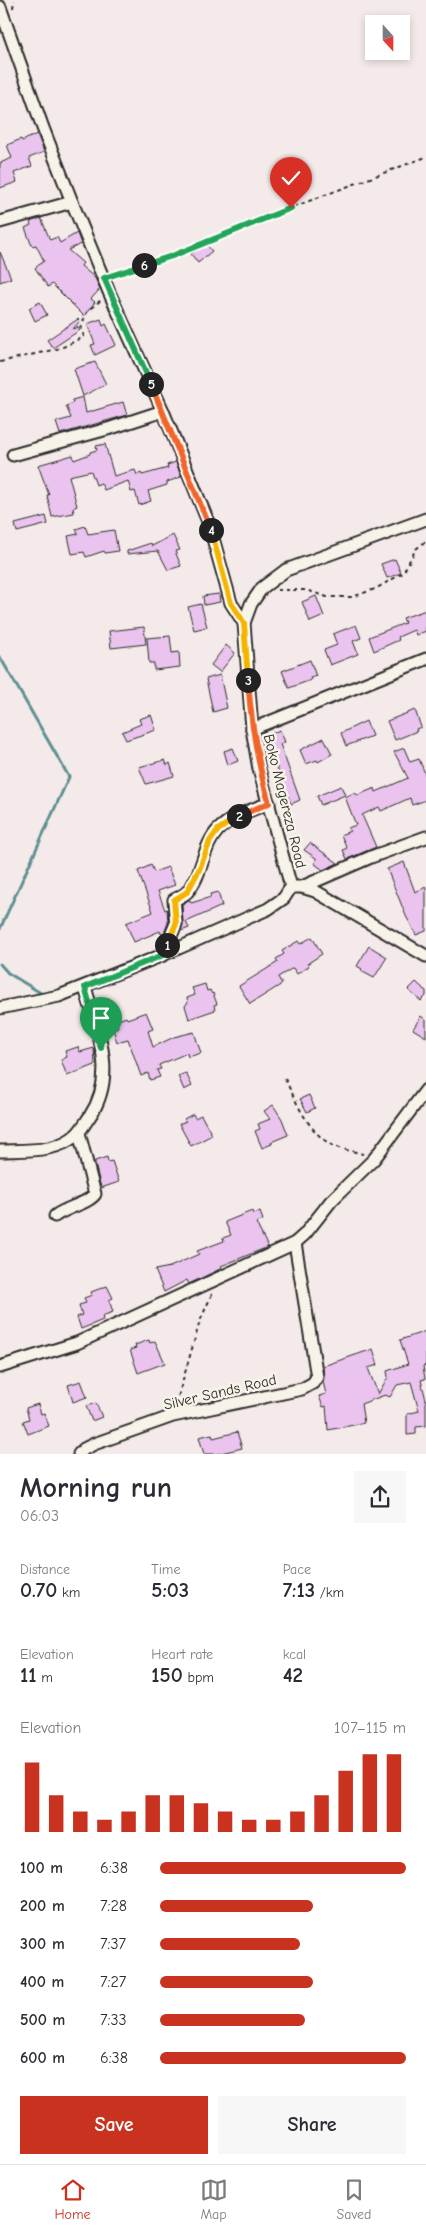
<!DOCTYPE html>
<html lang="en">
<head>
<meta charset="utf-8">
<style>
	body { margin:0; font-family:"Comic Neue",sans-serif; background:#f7f7f7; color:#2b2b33; height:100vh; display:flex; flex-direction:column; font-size:19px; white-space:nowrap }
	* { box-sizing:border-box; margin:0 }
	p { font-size:16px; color:#7c7c81 }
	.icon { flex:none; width:28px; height:28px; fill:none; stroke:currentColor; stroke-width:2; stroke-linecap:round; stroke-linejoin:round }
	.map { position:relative; height:1454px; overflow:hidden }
	.side { display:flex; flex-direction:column; background:#fff; flex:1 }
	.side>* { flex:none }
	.needle { width:32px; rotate:159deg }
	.buttons { position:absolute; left:365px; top:15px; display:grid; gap:10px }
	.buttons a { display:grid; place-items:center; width:45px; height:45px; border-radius:0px; background:#fff; box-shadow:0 2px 8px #0003; font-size:25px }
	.pin { position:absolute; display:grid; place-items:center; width:42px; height:42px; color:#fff; margin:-51px -21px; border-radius:50% 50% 50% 0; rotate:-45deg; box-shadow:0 0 5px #0007 }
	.pin .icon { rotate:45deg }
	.km { position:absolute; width:25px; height:25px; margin:-12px; border-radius:50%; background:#222; color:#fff; font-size:14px; line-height:25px; text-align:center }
	.round { display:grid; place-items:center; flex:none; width:52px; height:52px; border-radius:0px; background:#f7f7f7 }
	.summary { display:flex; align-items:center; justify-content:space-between; height:85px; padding:0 20px }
	h1 { font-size:28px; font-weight:700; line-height:38px }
	.figures { display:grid; grid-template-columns:repeat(3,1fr); gap:8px; height:85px; padding:5px 20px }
	.figures div { display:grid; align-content:center }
	.figures b { font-size:21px; font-weight:700 }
	.figures small { font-size:14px; font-weight:400 }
	.figures p { font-size:14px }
	.chart { height:140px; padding:10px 20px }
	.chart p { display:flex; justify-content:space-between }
	.chart svg { width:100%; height:90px; margin-top:5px; stroke:#c8321e; stroke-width:6 }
	.action { display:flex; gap:10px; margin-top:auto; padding:10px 20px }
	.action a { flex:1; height:58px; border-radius:0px; background:#c8321e; color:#fff; font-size:20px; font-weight:700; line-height:58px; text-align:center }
	.action a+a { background:#f7f7f7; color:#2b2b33 }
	ul { padding:0 20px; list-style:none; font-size:16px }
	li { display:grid; grid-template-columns:80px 60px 1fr; align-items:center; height:38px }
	li i { height:12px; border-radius:6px; background:#c8321e }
	.tab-bar { display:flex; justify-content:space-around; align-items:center; height:70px; border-top:1px solid #e1e1e2; background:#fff; font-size:14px; color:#7c7c81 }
	.tab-bar a { display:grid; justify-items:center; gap:2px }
	.tab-bar .on { color:#c8321e }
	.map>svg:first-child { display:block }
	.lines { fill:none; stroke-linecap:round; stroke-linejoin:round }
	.stream { stroke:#5d8f92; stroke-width:3 }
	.building { fill:#eac4ee; stroke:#2b2b2b }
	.street-casing { stroke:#2b2b2b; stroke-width:15 }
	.path { stroke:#2b2b2b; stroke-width:2; stroke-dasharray:4 4; stroke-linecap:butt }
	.street { stroke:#f7f3e8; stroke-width:11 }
	.split-1-casing { stroke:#fff; stroke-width:10 }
	.split-2-casing { stroke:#fff; stroke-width:10 }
	.split-3-casing { stroke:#fff; stroke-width:10 }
	.split-4-casing { stroke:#fff; stroke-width:10 }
	.split-5-casing { stroke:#fff; stroke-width:10 }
	.split-6-casing { stroke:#fff; stroke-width:10 }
	.split-7-casing { stroke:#fff; stroke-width:10 }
	.split-1 { stroke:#22a559; stroke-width:6 }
	.split-2 { stroke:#f5b400; stroke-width:6 }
	.split-3 { stroke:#f0652b; stroke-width:6 }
	.split-4 { stroke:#f5b400; stroke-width:6 }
	.split-5 { stroke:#f0652b; stroke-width:6 }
	.split-6 { stroke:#22a559; stroke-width:6 }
	.split-7 { stroke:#22a559; stroke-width:6 }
	.labels { text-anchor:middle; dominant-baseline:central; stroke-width:5; stroke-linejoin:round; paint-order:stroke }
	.street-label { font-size:15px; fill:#2b2b2b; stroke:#f7f3e8 }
</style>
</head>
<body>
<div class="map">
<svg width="426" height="1454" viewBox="0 0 426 1454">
	<rect width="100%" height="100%" fill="#f4eae9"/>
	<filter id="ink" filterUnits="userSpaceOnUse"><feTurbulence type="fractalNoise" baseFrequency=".02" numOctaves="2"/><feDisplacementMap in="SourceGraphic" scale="10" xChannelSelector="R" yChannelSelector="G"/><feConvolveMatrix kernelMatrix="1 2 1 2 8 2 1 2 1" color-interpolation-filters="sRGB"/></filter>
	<g filter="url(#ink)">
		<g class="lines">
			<g class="stream">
				<polyline points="0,657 69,777 0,929"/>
				<polyline points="0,964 8,973 44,995"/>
			</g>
		</g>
		<g class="building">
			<polygon points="37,134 44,152 29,158 32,166 14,173 17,182 0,188 0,163 12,158 7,145 21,139 22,141"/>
			<polygon points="41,218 50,240 57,237 60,243 77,233 81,244 68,250 83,263 81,266 95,278 100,289 91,299 95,302 84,316 52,284 48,287 35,268 44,261 36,245 32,246 25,228 31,225 30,222"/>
			<polygon points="205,243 212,251 198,263 191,254"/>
			<polygon points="0,252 11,278 0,282"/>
			<polygon points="40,302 47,315 35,321 29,308"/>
			<polygon points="78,319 80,321 73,329 79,327 80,330 53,348 47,340"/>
			<polygon points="101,319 103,326 106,324 116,345 95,355 91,345 95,344 87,324"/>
			<polygon points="95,362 106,384 83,396 74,369"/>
			<polygon points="83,397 86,413 123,402 127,415 60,434 56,422 71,418 66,406 73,403 72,400"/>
			<polygon points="105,444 114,476 135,470 137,475 141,473 142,475 168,468 167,465 176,462 181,477 167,482 167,485 148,491 151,501 139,505 135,491 131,492 128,481 104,490 101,483 96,485 91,471 69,476 77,506 73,508 74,513 52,517 47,495 49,495 38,465 73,455 74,460 90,454 90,452 97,450 96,446"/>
			<polygon points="46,516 48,524 17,532 15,524"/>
			<polygon points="85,526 88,534 114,530 118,551 105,553 104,551 86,557 84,552 72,554 68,536 78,534 76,529"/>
			<polygon points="173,535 180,550 175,551 181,566 168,570 158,551 127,554 127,551 151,543 152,546"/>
			<polygon points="395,559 401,573 387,578 381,564"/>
			<polygon points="219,594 220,602 204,605 203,596"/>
			<polygon points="316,596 324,616 310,622 302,602"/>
			<polygon points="201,604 207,627 194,630 188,607"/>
			<polygon points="426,610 426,631 416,635 414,630 398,637 399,640 374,651 369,637 405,623 403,618"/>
			<polygon points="356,625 361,638 353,641 358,654 330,665 324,650 337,645 333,634"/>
			<polygon points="144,627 146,644 111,648 109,631"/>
			<polygon points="170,636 172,653 179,652 180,667 154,670 154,663 149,663 147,638"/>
			<polygon points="226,645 235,653 220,672 211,665"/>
			<polygon points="310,660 316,676 310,678 311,680 289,688 282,671"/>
			<polygon points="220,675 227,708 213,712 206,679"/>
			<polygon points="415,710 421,727 416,729 417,731 395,740 387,721"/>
			<polygon points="151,715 156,730 126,740 122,732 141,724 139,719"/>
			<polygon points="366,721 372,736 346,746 341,733"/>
			<polygon points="280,730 285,742 280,744 300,800 291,804 267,742 270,734"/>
			<polygon points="324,738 332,754 318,762 317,760 306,764 300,750"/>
			<polygon points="233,748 238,761 228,765 224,751"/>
			<polygon points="404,748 410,762 419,759 426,776 426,800 412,805 410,798 381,811 379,807 362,815 376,847 347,859 343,850 347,848 341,835 350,831 348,828 356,825 345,797 354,793 358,795 375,788 376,792 408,778 394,752"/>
			<polygon points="165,760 167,765 170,763 174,776 146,784 139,767"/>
			<polygon points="341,786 345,795 321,805 317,796"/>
			<polygon points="310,843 338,863 323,870 315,864 316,858 304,850"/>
			<polygon points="404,862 415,892 426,887 426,931 416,935 406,916 387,869"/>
			<polygon points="151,865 154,872 168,867 175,885 158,891 165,910 167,909 168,923 164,933 161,934 160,931 134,942 126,923 153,912 138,871"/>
			<polygon points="218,892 222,906 186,922 189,928 181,931 183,923 182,904 190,900 191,903 211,897 210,894"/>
			<polygon points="312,937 322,954 307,964 309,966 297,974 293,968 278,977 282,984 250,1004 239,986 278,962 276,959 284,954 282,951 298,941 300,944"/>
			<polygon points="369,946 387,957 374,978 361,971 362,969 357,966"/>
			<polygon points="416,982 426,991 426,996 421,1001 408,990"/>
			<polygon points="205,984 207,991 210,990 212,994 213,993 217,1004 214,1005 215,1010 189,1019 185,1006 188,1002 187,998 195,995 192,988"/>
			<polygon points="146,1012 153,1029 148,1031 153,1047 174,1037 194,1032 201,1053 188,1057 187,1053 159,1065 161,1069 157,1070 160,1077 150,1080 148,1073 141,1076 128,1039 117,1042 113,1029 118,1027 116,1021 126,1017 127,1019"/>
			<polygon points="421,1016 426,1020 426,1037 413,1029"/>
			<polygon points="78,1047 80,1052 94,1048 95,1065 67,1076 61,1060 67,1057 65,1051"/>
			<polygon points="186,1073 192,1086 184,1090 178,1076"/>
			<polygon points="309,1095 315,1108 307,1112 300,1099"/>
			<polygon points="273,1105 282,1119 288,1135 271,1142 272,1144 262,1148 255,1131 260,1129 258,1124 270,1119 264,1111"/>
			<polygon points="193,1114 195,1118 201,1115 212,1135 191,1146 179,1124 186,1121 184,1119"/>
			<polygon points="107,1157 108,1162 112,1161 119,1182 101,1188 95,1164 95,1161"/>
			<polygon points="252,1211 253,1214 260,1212 263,1220 256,1223 268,1247 221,1266 222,1268 189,1284 187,1280 164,1292 155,1270 170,1267 199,1254 197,1251 224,1241 223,1238 231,1235 225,1222"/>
			<polygon points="107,1286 113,1298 109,1300 113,1312 102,1316 103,1320 81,1329 77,1317 82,1315 79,1305 86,1303 84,1298 92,1295 91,1292"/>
			<polygon points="426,1331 426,1365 423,1366 425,1379 421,1380 426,1400 426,1426 416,1427 416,1434 407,1435 407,1414 419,1411 411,1382 397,1385 390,1397 385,1395 361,1404 364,1423 328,1430 326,1406 323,1407 319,1396 326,1394 323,1382 324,1376 323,1366 373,1349 378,1365 368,1368 378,1394 388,1377 387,1371 408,1364 400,1340"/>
			<polygon points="149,1340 150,1343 155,1341 165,1363 138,1373 130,1350 136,1348 135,1345"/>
			<polygon points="81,1381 87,1397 73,1402 68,1385"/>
			<polygon points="96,1403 102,1417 92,1421 86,1406"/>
			<polygon points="38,1404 41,1414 44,1413 49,1426 28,1434 23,1421 29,1419 26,1408"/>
			<polygon points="237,1432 242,1448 217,1454 204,1454 199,1437 212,1434 213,1438"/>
		</g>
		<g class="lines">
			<g class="street-casing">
				<g id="street">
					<polyline points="0,7 43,128 72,202 109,292 163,411 209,524 231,603 244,623"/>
					<polyline points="0,222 72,202"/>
					<polyline points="13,455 111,428 163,411"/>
					<polyline points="252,729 426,659"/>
					<polyline points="291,887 302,887 315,891 426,956"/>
					<polyline points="302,887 371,857 426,837"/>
					<path d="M163,955l13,-31 -2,-24c4,-2 10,-5 13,-8 16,-17 15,-45 31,-62 14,-14 34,-20 51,-27"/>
					<polyline points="0,1008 59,996 163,955 268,909 284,898 291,887 259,769 252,729 244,623 251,604 262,588 286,570 426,519"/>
					<path d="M0,1151c25,-1 58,2 77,-17 5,-5 9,-12 13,-18 28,-42 7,-85 -5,-129"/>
					<path d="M55,1216c10,-8 34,-13 40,-22l-16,-61"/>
					<polyline points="0,1367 77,1343 295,1243 305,1234 331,1201 374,1159 426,1090"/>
					<polyline points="79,1454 84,1449 94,1444 173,1416 302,1389 313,1383 317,1377 295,1243"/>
				</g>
			</g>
			<g class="path">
				<polyline points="13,8 14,0"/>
				<polyline points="114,275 172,256 224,233 426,157"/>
				<polyline points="0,362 61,348 84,337 81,327 87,312 102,299"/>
				<polyline points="277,590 306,590 327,597 352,597 375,589 403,573 416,549 426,541"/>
				<path d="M285,1079c12,24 24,56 51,68 8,3 18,4 27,7"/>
				<polyline points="176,1404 200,1321 212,1294"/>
			</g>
			<use href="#street" class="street"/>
		</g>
	</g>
	<g class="lines" filter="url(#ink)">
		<g class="split-1-casing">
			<polyline id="split-1" points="101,1048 85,987 163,955 167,945"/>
		</g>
		<g class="split-2-casing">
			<polyline id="split-2" points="167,945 176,924 174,900 187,892 199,870 210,841 218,830 239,816"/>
		</g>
		<g class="split-3-casing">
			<path id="split-3" d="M239,816l30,-13c-12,-41 -18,-80 -21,-123"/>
		</g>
		<g class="split-4-casing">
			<polyline id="split-4" points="211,530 231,603 244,623 248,680"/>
		</g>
		<g class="split-5-casing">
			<polyline id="split-5" points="151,384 211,530"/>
		</g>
		<g class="split-6-casing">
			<polyline id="split-6" points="144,265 104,278 151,384"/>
		</g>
		<g class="split-7-casing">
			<polyline id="split-7" points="144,265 172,256 291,208"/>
		</g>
		<use href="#split-1" class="split-1"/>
		<use href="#split-2" class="split-2"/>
		<use href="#split-3" class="split-3"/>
		<use href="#split-4" class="split-4"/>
		<use href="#split-5" class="split-5"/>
		<use href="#split-6" class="split-6"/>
		<use href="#split-7" class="split-7"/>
	</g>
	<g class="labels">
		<g class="street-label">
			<text transform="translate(285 801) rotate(76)">Boko Magereza Road</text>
			<text transform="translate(220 1392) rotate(-13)">Silver Sands Road</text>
		</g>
	</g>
</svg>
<div class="buttons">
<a><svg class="needle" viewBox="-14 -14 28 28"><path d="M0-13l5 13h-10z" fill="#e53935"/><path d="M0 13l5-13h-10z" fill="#7c7c81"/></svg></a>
</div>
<div class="pin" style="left:101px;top:1048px;background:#1e9e55"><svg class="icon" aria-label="arrive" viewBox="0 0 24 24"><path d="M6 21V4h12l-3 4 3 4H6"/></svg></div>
<div class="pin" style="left:291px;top:208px;background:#d93025"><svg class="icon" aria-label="check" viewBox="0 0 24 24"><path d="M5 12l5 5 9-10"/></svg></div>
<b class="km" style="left:167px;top:945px">1</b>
<b class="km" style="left:239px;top:816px">2</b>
<b class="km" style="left:248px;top:680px">3</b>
<b class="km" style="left:211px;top:530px">4</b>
<b class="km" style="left:151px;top:384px">5</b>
<b class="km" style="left:144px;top:265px">6</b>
</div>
<section class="side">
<div class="summary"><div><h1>Morning run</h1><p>06:03</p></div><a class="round"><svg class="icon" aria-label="share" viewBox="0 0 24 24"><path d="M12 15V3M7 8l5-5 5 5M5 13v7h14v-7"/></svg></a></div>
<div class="figures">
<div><p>Distance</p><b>0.70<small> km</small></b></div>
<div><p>Time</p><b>5:03</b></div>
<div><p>Pace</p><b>7:13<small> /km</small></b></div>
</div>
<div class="figures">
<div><p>Elevation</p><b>11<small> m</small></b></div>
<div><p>Heart rate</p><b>150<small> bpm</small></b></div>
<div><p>kcal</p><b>42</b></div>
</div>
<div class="chart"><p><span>Elevation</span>107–115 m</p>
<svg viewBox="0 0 160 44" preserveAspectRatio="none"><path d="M5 44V10M15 44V26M25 44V34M35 44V38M45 44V34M55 44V26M65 44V26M75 44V30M85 44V34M95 44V38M105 44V38M115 44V34M125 44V26M135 44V14M145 44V6M155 44V6"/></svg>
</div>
<ul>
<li><b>100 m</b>6:38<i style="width:100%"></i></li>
<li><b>200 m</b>7:28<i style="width:62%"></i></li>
<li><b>300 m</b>7:37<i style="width:57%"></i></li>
<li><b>400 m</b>7:27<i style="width:62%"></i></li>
<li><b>500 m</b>7:33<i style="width:59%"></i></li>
<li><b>600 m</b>6:38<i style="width:100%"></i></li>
</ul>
<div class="action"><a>Save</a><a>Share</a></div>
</section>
<nav class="tab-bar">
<a class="on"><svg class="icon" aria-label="home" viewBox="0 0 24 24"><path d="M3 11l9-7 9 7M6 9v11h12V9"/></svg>Home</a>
<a><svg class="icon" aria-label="map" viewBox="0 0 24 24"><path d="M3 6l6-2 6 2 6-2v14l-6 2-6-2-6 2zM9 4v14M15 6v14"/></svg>Map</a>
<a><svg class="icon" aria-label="saved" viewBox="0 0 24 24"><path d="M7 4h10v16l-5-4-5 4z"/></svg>Saved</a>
</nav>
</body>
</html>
